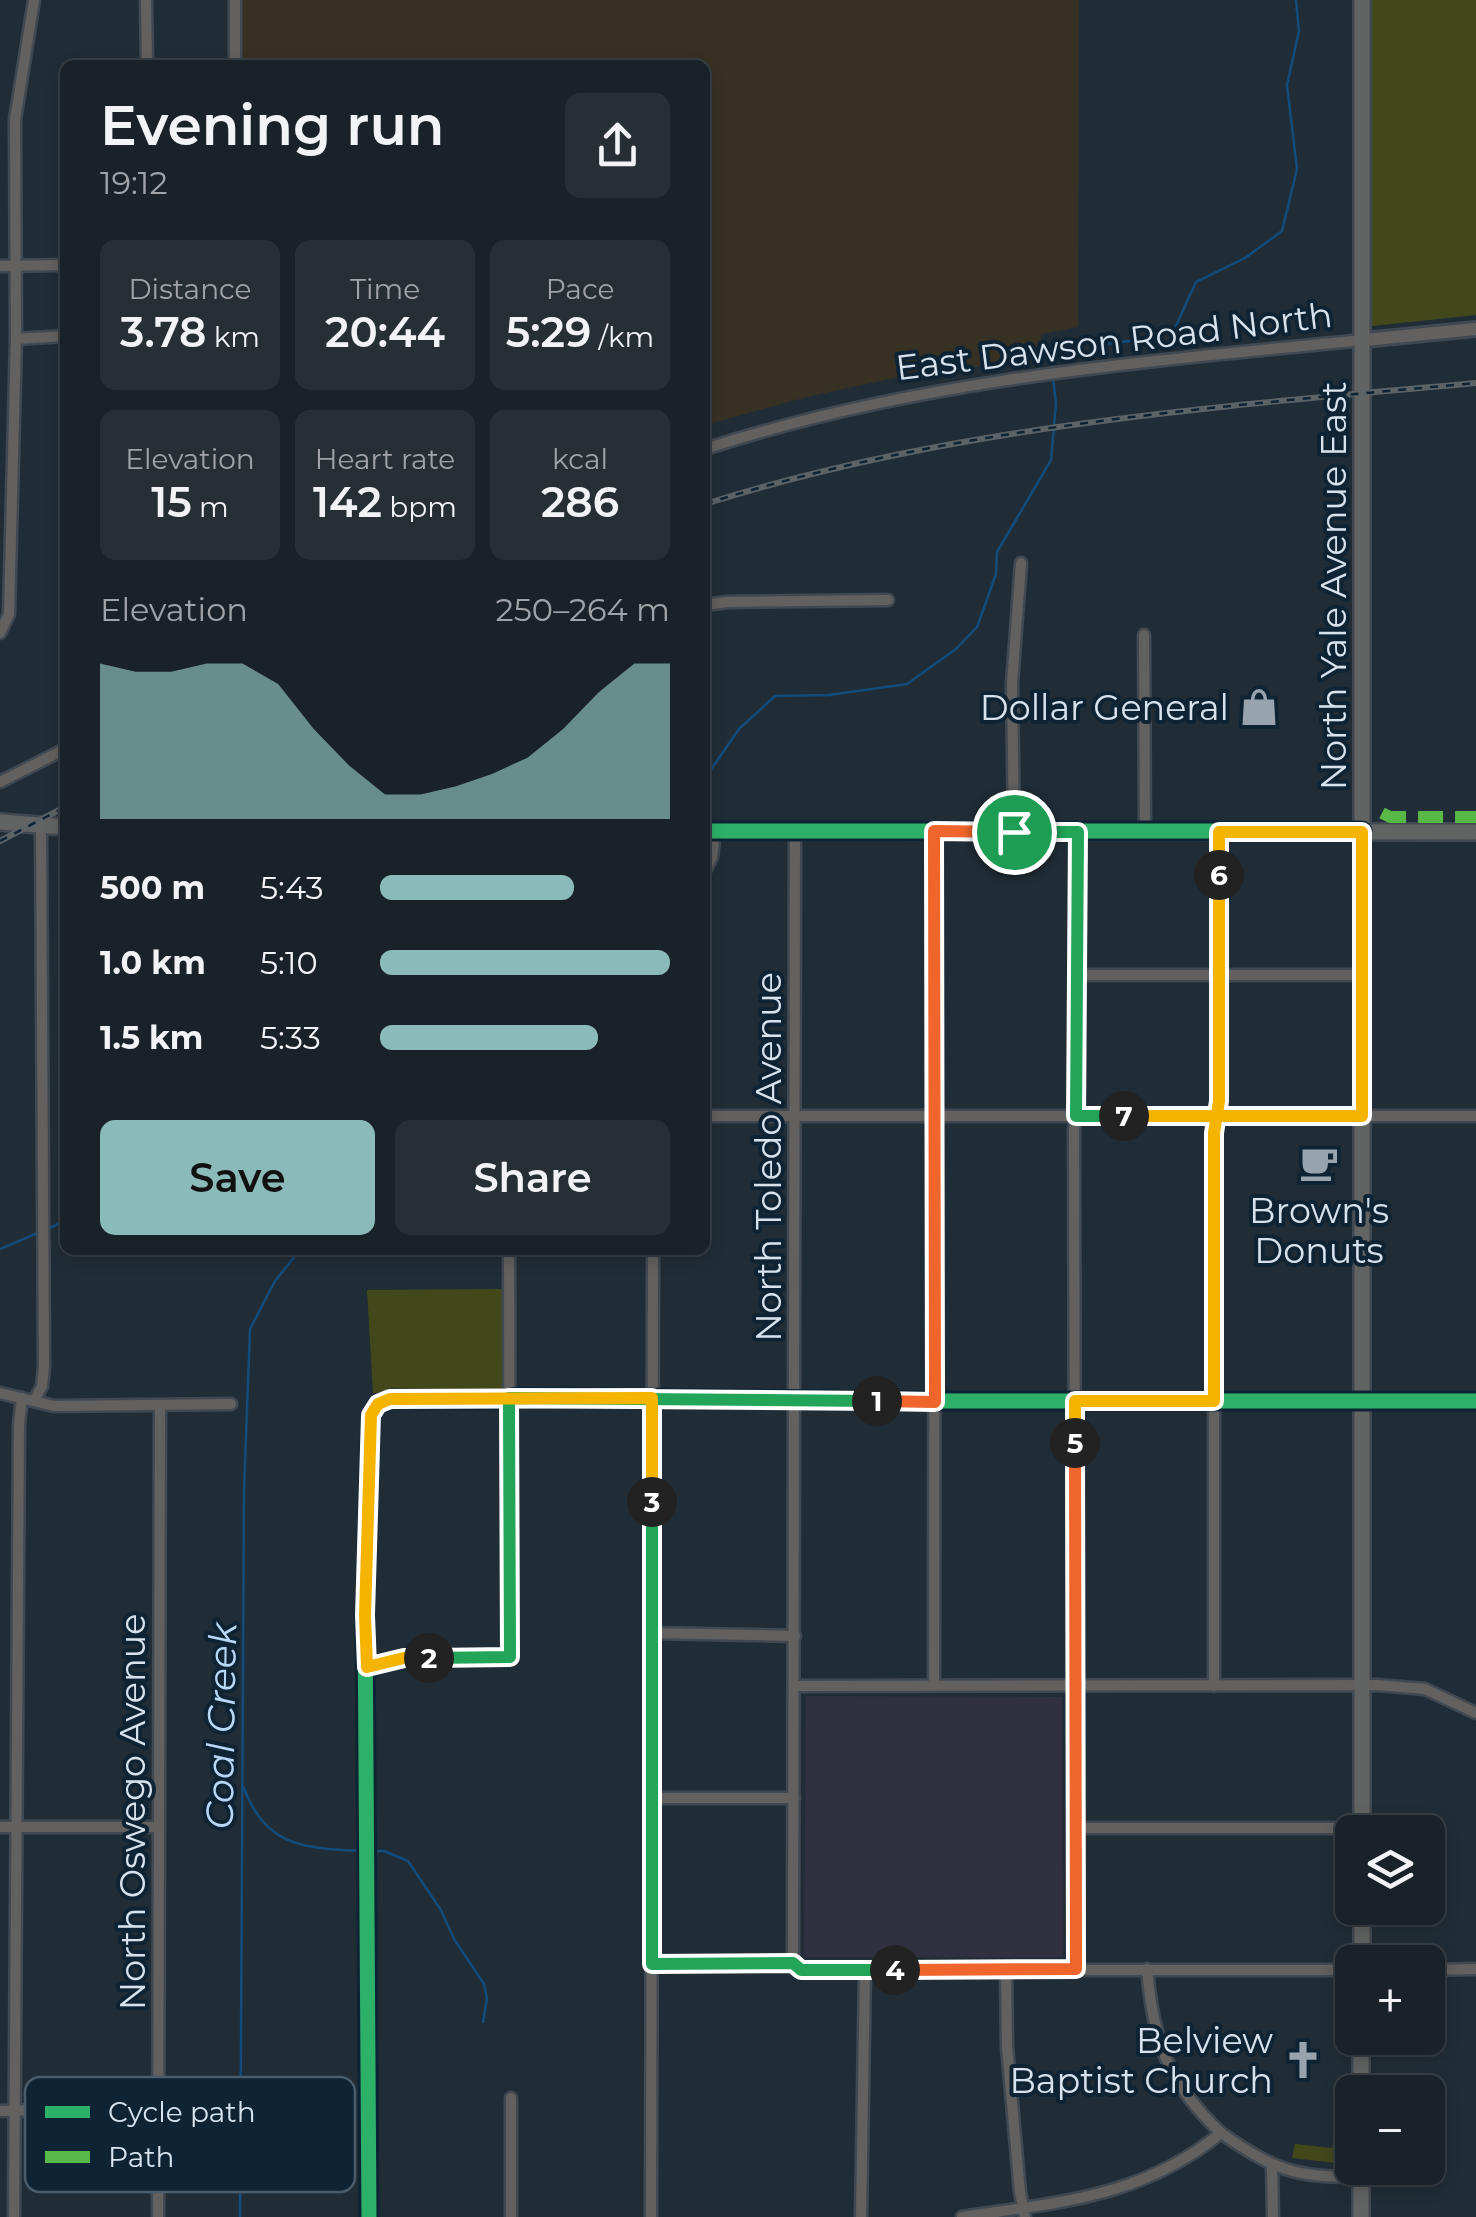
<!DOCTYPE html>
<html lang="en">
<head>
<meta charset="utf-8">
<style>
	body { margin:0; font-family:Montserrat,sans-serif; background:#262f34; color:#f1f3f6; height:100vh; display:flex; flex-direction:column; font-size:38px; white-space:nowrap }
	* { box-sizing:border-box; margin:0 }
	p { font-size:32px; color:#9fa4a8 }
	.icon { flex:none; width:55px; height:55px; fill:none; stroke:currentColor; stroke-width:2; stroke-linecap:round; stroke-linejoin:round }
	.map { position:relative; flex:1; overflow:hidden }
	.details { position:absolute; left:60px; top:60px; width:650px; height:1195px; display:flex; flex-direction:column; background:#192228; border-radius:15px; box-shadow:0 5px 15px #0003,0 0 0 2px #373f45 }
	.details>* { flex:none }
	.buttons { position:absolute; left:1335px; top:1815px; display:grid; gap:20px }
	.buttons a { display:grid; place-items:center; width:110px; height:110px; border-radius:15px; background:#192228; box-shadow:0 5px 15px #0003,0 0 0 2px #373f45; font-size:50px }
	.pin { position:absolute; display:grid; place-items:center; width:85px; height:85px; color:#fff; margin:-42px; border:5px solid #fff; border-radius:50%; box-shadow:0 2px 10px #0007 }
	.km { position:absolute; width:50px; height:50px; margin:-25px; border-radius:50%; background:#222; color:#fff; font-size:28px; line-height:50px; text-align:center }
	.round { display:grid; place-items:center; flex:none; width:105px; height:105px; border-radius:15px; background:#262f34 }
	.overview { display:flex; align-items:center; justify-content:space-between; height:170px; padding:0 40px }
	h1 { font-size:55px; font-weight:600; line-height:75px }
	.metrics { display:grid; grid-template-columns:repeat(3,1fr); gap:15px; height:170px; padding:10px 40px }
	.metrics div { display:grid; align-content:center; border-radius:15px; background:#262f34; text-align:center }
	.metrics b { font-size:42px; font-weight:600 }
	.metrics small { font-size:28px; font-weight:400 }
	.metrics p { font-size:28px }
	.chart { height:280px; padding:20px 40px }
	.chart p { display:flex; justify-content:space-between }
	.chart svg { width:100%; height:180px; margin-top:10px; fill:#8bbbb9; opacity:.7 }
	.primary-button { display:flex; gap:20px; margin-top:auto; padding:20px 40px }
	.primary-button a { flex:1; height:115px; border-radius:15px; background:#8bbbb9; color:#111; font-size:40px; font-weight:600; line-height:115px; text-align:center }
	.primary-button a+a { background:#262f34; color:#f1f3f6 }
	ul { padding:0 40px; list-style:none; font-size:32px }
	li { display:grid; grid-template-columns:160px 120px 1fr; align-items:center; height:75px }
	li i { height:25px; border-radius:12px; background:#8bbbb9 }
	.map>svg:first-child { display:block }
	.industrial { fill:#373124 }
	.education { fill:#313040 }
	.green { fill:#43481b }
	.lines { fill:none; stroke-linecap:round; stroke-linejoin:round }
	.stream { stroke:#124c7c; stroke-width:2.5 }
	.minor-casing { stroke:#404952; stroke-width:15 }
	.tertiary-casing { stroke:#404952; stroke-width:18 }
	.secondary-casing { stroke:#404952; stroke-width:20 }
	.minor { stroke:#62615f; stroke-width:10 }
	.tertiary { stroke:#62615f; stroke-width:12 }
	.secondary { stroke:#626363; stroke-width:15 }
	.rail-casing { stroke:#5c6366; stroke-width:6 }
	.rail { stroke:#0e2434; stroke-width:2.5; stroke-dasharray:8; stroke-linecap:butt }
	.quiet { stroke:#58b947; stroke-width:12; stroke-dasharray:25 12; stroke-linecap:butt }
	.cycleway-casing { stroke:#0e2434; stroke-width:21 }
	.cycleway { stroke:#2db169; stroke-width:15 }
	.split-1-casing { stroke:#fff; stroke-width:20 }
	.split-2-casing { stroke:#fff; stroke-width:20 }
	.split-3-casing { stroke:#fff; stroke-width:20 }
	.split-4-casing { stroke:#fff; stroke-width:20 }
	.split-5-casing { stroke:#fff; stroke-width:20 }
	.split-6-casing { stroke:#fff; stroke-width:20 }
	.split-7-casing { stroke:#fff; stroke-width:20 }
	.split-8-casing { stroke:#fff; stroke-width:20 }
	.split-1 { stroke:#f0652b; stroke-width:12 }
	.split-2 { stroke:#22a559; stroke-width:12 }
	.split-3 { stroke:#f5b400; stroke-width:12 }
	.split-4 { stroke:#22a559; stroke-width:12 }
	.split-5 { stroke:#f0652b; stroke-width:12 }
	.split-6 { stroke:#f5b400; stroke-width:12 }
	.split-7 { stroke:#f5b400; stroke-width:12 }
	.split-8 { stroke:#22a559; stroke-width:12 }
	.labels { text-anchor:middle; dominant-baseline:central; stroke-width:8; stroke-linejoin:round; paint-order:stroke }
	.street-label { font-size:35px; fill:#d6e3ef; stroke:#0e2434 }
	.poi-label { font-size:35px; fill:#d6e3ef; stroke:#0e2434; text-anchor:end }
	.water-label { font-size:38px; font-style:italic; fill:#b9d7f7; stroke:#0e2434 }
	.key { fill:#0e2434; stroke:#4a5d6c; stroke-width:2.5 }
	.key-label { font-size:28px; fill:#d6e3ef }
</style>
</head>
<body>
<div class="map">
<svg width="1476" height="2217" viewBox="0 0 1476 2217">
	<rect width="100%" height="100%" fill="#212d36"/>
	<polygon class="industrial" points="239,0 1079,0 1078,327 1041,334 1040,361 926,371 807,397 705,425 705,65 239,65"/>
	<polygon class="education" points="806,1696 1062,1697 1063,1957 804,1957"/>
	<g class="green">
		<polygon points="1369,0 1476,0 1476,315 1372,326"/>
		<polygon points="504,1289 502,1392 373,1393 367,1290"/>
		<polygon points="1339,2125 1343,2126 1344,2164 1292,2158 1295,2144 1332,2148 1335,2130"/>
	</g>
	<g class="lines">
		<g class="stream">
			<polyline points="1053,371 1053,351 1082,342 1105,344 1137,340 1175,328 1196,282 1245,258 1282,231 1297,169 1287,85 1299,31 1296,0"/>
			<polyline points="705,778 739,729 775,696 829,695 907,684 956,649 977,627 996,574 997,552 1051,460 1056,403 1053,379"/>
			<polyline points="47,1229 65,1221"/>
			<polyline points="0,1249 40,1232"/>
			<path d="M244,1788c22,60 62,60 119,63"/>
			<polyline points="371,1851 384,1851 408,1861 441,1910 454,1939 484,1984 487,1998 483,2022"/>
			<polyline points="240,2217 244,1490 250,1329 275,1281 300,1250"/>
		</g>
		<g class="minor-casing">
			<g id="minor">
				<polyline points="146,0 147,65"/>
				<polyline points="235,0 235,65"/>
				<polyline points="0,266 65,265"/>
				<polyline points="16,339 65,336"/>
				<path d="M705,449c215,-70 435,-87 659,-109"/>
				<polyline points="705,605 727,602 888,600"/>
				<polyline points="0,633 9,614 16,339 15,120 34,0"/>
				<polyline points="1144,635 1145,833"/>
				<polyline points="0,782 65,749"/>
				<polyline points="1014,831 1012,683 1021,563"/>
				<polyline points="705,871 712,857 715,831"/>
				<polyline points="1079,975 1363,975"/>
				<polyline points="705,1116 1476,1116"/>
				<polyline points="0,1393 54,1406 231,1404"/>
				<polyline points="34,1401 42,1386 44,1366 41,827"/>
				<polyline points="652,1633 795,1636"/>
				<polyline points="367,1667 404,1658 510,1657 509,1250"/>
				<polyline points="934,1685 935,831"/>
				<polyline points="795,1686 1377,1685 1425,1689 1476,1713"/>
				<polyline points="1214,1686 1214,1133 1219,1101 1219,832"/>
				<polyline points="651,1798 794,1798"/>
				<polyline points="0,1827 159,1827"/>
				<polyline points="1076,1828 1362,1828"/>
				<polyline points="793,1963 795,831"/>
				<polyline points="652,1964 793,1963 801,1970 1352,1970"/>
				<polyline points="1076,1969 1074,1129 1079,1102 1078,833"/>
				<path d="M1147,1969c6,72 21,114 74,164"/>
				<polyline points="1006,1970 1007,2047 1020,2192 1025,2217"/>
				<polyline points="1428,1970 1476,1969"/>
				<polyline points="0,2111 159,2107"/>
				<polyline points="1272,2167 1273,2217"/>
				<polyline points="14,2217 19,1424 22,1398"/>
				<polyline points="158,2217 160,1406"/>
				<polyline points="369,2217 365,1615 371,1415 378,1404 391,1399 498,1400 519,1397 935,1401 1476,1401"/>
				<polyline points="511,2217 511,2098"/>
				<polyline points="651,2217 653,1250"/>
				<polyline points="861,2217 865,1970"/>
				<path d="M962,2217c97,-15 179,-19 259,-84 55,38 73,44 140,44"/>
			</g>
		</g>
		<g class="tertiary-casing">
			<polyline id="tertiary" points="1364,340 1476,329"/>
		</g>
		<g class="secondary-casing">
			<g id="secondary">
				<polyline points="0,822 65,827"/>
				<polyline points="705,831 1476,832"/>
				<polyline points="1362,1832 1362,0"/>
				<polyline points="1362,1962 1362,1908"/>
				<polyline points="1361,2092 1361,2038"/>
				<polyline points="1361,2217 1361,2168"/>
			</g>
		</g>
		<use href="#minor" class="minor"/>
		<use href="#tertiary" class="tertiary"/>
		<use href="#secondary" class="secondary"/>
		<g class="rail-casing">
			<g id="rail">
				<path d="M705,504c250,-79 511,-97 771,-121"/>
				<polyline points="0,841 65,807"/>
			</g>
		</g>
		<use href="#rail" class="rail"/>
		<polyline class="quiet" points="1382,813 1390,817 1476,817"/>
		<g class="cycleway-casing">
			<g id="cycleway">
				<polyline points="705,831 1362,831"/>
				<polyline points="369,2217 365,1615 371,1415 378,1404 391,1399 498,1400 519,1397 935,1401 1476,1401"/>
			</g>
		</g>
		<use href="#cycleway" class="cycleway"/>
	</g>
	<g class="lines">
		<g class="split-1-casing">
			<polyline id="split-1" points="877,1401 935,1402 934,831 1014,832"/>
		</g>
		<g class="split-2-casing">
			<polyline id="split-2" points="429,1658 510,1657 509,1398 877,1401"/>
		</g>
		<g class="split-3-casing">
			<polyline id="split-3" points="429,1658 404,1658 367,1667 365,1615 371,1415 378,1404 390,1399 652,1398 652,1502"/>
		</g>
		<g class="split-4-casing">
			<polyline id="split-4" points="652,1502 652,1964 793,1963 801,1970 895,1970"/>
		</g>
		<g class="split-5-casing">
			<polyline id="split-5" points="895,1970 1076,1969 1075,1443"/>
		</g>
		<g class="split-6-casing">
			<polyline id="split-6" points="1075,1443 1075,1401 1214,1401 1214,1133 1219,1101 1219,875"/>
		</g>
		<g class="split-7-casing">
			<polyline id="split-7" points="1124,1116 1362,1116 1362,832 1219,832 1219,875"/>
		</g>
		<g class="split-8-casing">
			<polyline id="split-8" points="1014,832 1078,832 1076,1116 1124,1116"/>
		</g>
		<use href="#split-1" class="split-1"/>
		<use href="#split-2" class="split-2"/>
		<use href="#split-3" class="split-3"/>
		<use href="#split-4" class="split-4"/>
		<use href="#split-5" class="split-5"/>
		<use href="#split-6" class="split-6"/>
		<use href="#split-7" class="split-7"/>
		<use href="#split-8" class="split-8"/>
	</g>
	<defs>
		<g id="shop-bare" transform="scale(3)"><path d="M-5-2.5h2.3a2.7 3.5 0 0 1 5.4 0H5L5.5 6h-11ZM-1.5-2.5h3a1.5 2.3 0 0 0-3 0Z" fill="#97a3ae" stroke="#0e2434" stroke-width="2.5" paint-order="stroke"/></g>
		<g id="cafe-bare" transform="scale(3)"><path d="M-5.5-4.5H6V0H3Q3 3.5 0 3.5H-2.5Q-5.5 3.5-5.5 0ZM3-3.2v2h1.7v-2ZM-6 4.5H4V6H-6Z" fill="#97a3ae" stroke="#0e2434" stroke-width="2.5" paint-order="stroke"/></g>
		<g id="church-bare" transform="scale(3)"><path d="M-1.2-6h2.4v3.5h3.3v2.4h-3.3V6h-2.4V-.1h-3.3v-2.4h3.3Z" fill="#97a3ae" stroke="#0e2434" stroke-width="2.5" paint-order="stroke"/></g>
	</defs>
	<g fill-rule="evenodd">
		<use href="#shop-bare" x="1259" y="707"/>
		<use href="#cafe-bare" x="1319" y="1163"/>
		<use href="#church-bare" x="1303" y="2060"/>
	</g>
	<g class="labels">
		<g class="street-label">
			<text transform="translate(1114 341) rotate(-7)">East Dawson Road North</text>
			<text transform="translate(1333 586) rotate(-90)">North Yale Avenue East</text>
			<text transform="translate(768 1157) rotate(-90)">North Toledo Avenue</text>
			<text transform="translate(132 1812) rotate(-90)">North Oswego Avenue</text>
		</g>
		<g class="poi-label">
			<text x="1229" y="707">Dollar General</text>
			<text x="1319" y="1210" text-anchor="middle">Brown's<tspan x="1319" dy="40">Donuts</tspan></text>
			<text x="1273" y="2040">Belview<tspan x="1273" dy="40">Baptist Church</tspan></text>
		</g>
		<g class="water-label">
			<text transform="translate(221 1726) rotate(-89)">Coal Creek</text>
		</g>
	</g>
	<rect x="25" y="2077" width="330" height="115" rx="15" class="key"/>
	<rect x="45" y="2106" width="45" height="12" fill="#2db169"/>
	<rect x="45" y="2151" width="45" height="12" fill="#58b947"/>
	<g class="key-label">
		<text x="108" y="2122">Cycle path</text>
		<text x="108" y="2167">Path</text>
	</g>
</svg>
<div class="buttons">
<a><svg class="icon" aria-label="layers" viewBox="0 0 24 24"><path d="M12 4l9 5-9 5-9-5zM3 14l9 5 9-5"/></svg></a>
<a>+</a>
<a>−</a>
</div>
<div class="pin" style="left:1014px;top:832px;background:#1e9e55"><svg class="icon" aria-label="arrive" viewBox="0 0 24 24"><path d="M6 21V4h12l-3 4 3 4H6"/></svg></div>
<b class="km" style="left:877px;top:1401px">1</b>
<b class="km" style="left:429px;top:1658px">2</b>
<b class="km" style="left:652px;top:1502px">3</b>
<b class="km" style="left:895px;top:1970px">4</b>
<b class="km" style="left:1075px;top:1443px">5</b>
<b class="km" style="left:1219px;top:875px">6</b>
<b class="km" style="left:1124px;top:1116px">7</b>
<section class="details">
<div class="overview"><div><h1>Evening run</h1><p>19:12</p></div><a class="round"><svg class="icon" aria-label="share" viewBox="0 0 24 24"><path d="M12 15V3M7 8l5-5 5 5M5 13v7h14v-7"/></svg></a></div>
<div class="metrics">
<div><p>Distance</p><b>3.78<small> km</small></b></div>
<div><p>Time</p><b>20:44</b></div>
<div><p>Pace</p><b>5:29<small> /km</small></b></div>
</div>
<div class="metrics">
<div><p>Elevation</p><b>15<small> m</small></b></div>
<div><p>Heart rate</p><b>142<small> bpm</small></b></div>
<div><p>kcal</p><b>286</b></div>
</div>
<div class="chart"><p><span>Elevation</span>250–264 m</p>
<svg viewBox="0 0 160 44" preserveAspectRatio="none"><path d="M0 44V6L10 8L20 8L30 6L40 6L50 11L60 22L70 31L80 38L90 38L100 36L110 33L120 29L130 22L140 13L150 6L160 6V44z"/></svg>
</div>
<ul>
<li><b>500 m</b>5:43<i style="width:67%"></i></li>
<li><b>1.0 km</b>5:10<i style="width:100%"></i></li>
<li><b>1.5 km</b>5:33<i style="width:75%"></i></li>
</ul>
<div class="primary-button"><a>Save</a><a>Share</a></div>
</section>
</div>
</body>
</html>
